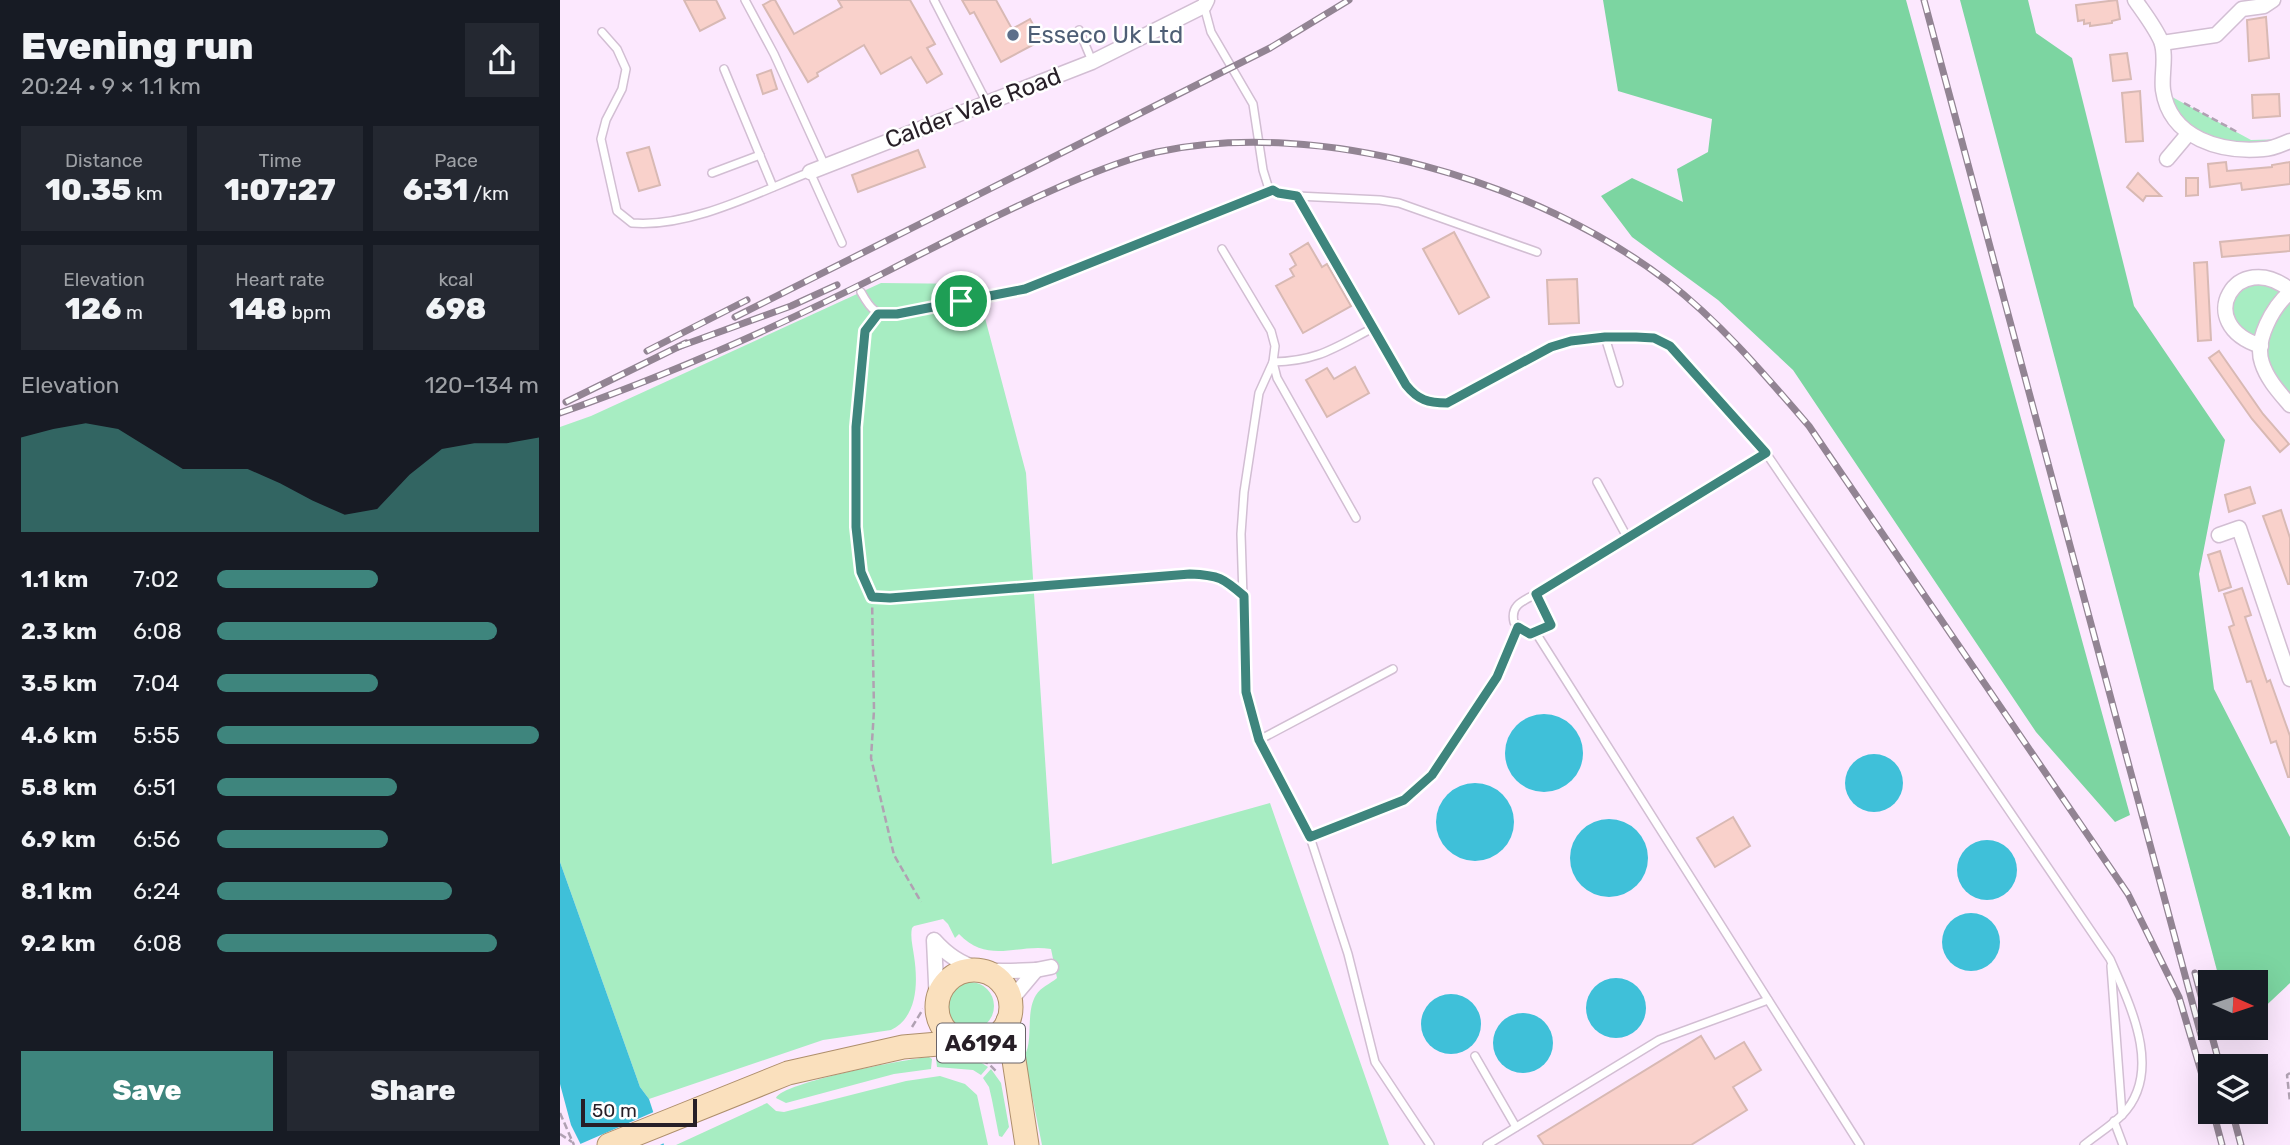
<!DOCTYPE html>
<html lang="en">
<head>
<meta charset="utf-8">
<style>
	body { margin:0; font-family:Rubik,sans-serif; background:#242831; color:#f1f3f6; height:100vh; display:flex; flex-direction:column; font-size:26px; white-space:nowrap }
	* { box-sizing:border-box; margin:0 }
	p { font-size:23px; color:#9ea1a6 }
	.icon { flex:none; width:38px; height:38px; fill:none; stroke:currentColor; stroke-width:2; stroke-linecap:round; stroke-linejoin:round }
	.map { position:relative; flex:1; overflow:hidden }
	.drawer { display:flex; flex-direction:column; background:#171b24; width:560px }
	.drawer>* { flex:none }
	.needle { width:46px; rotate:93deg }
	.tools { position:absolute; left:1638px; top:970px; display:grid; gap:14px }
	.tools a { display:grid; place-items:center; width:70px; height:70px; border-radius:0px; background:#171b24; box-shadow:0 7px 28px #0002; font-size:35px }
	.scale { position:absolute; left:21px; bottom:18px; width:116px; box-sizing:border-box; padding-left:7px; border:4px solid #271f27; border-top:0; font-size:19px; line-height:24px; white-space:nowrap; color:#271f27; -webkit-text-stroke:5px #fff; paint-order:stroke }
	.pin { position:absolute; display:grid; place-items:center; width:60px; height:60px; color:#fff; margin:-30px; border:4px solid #fff; border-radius:50%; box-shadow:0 2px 7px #0007 }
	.round { display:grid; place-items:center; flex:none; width:74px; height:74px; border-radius:0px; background:#242831 }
	.overview { display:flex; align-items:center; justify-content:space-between; height:119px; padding:0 21px }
	h1 { font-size:38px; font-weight:800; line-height:52px }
	.metrics { display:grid; grid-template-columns:repeat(3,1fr); gap:10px; height:119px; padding:7px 21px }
	.metrics div { display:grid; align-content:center; border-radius:0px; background:#242831; text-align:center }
	.metrics b { font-size:30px; font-weight:800 }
	.metrics small { font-size:19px; font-weight:400 }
	.metrics p { font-size:19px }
	.chart { height:196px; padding:14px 21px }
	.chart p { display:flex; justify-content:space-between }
	.chart svg { width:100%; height:126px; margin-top:7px; fill:#3e857d; opacity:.7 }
	.button { display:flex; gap:14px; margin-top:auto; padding:14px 21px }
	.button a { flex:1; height:80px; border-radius:0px; background:#3e857d; color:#fff; font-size:28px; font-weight:800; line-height:80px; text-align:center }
	.button a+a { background:#242831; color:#f1f3f6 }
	ul { padding:0 21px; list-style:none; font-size:23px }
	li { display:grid; grid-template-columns:112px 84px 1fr; align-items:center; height:52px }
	li i { height:18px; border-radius:9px; background:#3e857d }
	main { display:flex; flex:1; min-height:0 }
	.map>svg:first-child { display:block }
	.green { fill:#a7edc2 }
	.forest { fill:#7cd5a1 }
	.water { fill:#3fc0d9 }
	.pier { fill:#fce8fe }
	.building { fill:#f9d1cb; stroke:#d8b9b4; stroke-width:2 }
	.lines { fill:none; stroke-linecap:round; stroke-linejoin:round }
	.service-casing { stroke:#d2bed3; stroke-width:10 }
	.minor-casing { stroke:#d2bed3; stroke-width:17 }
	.primary-casing { stroke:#ae8f6c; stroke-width:25 }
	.path { stroke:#b0a1b2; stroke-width:2.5; stroke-dasharray:7 3.5; stroke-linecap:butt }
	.service { stroke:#fff; stroke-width:7 }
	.minor { stroke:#fff; stroke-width:14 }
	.primary { stroke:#fae0bd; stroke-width:23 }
	.rail-casing { stroke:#928493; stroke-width:7 }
	.rail { stroke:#fff; stroke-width:4.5; stroke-dasharray:13; stroke-linecap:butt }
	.route-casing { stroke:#fff; stroke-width:14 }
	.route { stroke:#3e857d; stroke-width:9 }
	.service-dot { fill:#5c6f8a; stroke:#fff; stroke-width:2.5 }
	.labels { text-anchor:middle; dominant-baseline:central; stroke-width:5; stroke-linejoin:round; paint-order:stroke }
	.shield { fill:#fff; stroke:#686268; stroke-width:2 }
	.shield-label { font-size:23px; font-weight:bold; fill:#271f27 }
	.service-label { font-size:24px; fill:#4e5e75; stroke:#fff; text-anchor:start }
	.street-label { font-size:24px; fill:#271f27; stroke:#fff }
</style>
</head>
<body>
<main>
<section class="drawer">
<div class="overview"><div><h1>Evening run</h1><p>20:24 · 9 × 1.1 km</p></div><a class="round"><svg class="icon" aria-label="share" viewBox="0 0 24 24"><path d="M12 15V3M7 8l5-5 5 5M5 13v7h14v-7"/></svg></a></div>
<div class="metrics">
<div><p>Distance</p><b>10.35<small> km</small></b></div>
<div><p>Time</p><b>1:07:27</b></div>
<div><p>Pace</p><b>6:31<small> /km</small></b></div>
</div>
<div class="metrics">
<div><p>Elevation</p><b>126<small> m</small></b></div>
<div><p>Heart rate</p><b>148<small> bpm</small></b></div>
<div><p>kcal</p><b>698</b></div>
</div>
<div class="chart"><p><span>Elevation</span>120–134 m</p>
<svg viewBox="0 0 160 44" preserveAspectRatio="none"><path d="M0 44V11L10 8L20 6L30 8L40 15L50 22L60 22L70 22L80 27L90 33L100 38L110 36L120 24L130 15L140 13L150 13L160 11V44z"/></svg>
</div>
<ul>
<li><b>1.1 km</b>7:02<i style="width:50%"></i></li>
<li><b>2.3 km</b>6:08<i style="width:87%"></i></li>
<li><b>3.5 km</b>7:04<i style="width:50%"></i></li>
<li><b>4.6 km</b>5:55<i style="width:100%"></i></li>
<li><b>5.8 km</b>6:51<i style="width:56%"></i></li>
<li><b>6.9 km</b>6:56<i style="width:53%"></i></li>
<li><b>8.1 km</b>6:24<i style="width:73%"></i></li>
<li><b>9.2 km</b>6:08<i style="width:87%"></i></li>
</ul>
<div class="button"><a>Save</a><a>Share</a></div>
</section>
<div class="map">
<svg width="1730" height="1145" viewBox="0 0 1730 1145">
	<rect width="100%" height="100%" fill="#fce8fe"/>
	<g class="green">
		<polygon points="1603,92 1691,140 1730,139 1707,149 1628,134"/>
		<polygon points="1687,279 1730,290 1730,405 1717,390 1701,346 1678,335 1667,297"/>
		<path d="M321,283l95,1 50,189 26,391 218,-61 119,342h-347l-18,-89c10,-14 1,-43 12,-61 5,-8 14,-11 21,-17l-6,-29c-33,-6 -62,16 -92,-15l-4,4 -7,-14 -5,-5 -29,7 -2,2c-2,9 1,19 2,28 4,26 4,61 -23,74l-68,10 -174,59 -9,-12 -80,-225v-435l31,-11z"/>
		<circle cx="410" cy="1006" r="24"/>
		<path d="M369,1057l3,2 -1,10 -37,5 -108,29 -10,-5c7,-16 131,-39 153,-41z"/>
		<path d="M379,1057c17,0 35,-1 49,10l-7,8 -8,-5 -36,-3 -1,-9z"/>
		<polygon points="431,1069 441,1083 449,1127 442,1137 439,1136 432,1100 429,1087 423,1078"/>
		<polygon points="380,1076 405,1084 417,1095 428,1145 116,1145 207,1103 216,1111 224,1112 346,1081"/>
	</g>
	<g class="forest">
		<polygon points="1043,0 1346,0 1570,815 1555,822 1476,732 1233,370 1158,300 1072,237 1041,196 1072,178 1123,202 1117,169 1148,152 1152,119 1058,91"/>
		<polygon points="1400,0 1468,0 1476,33 1512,58 1574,306 1665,440 1639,574 1654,689 1730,837 1730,983 1696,1015 1696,982 1660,982"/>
	</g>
	<g class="water">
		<circle cx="984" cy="753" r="39"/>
		<circle cx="1314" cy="783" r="29"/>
		<circle cx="915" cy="822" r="39"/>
		<circle cx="1049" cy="858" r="39"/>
		<circle cx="1427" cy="870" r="30"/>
		<polygon points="0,862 80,1087 89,1099 104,1145 21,1145 11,1125 0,1084"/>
		<circle cx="1411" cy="942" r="29"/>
		<circle cx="1056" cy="1008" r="30"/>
		<circle cx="891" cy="1024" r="30"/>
		<circle cx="963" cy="1043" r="30"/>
	</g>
	<polygon class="pier" points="96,1111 106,1142 100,1145 18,1145"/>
	<g class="building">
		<polygon points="124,0 156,0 165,18 140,31"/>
		<polygon points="212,0 215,0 234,34 282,7 278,0 350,0 375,44 367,48 382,74 367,83 351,57 321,74 304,45 257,73 258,76 248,82 203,5"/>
		<polygon points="402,0 436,0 452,29 470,19 482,40 441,62 414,12 410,14"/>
		<polygon points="1557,0 1560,19 1552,21 1552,23 1530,26 1530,23 1524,24 1524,20 1518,21 1516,5"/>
		<polygon points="1706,17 1709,58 1689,61 1687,20"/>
		<polygon points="1567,53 1571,79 1553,81 1550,55"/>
		<polygon points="211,70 217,89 203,94 197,75"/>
		<polygon points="1580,91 1583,141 1566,142 1562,93"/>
		<polygon points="1719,94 1720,116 1693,118 1692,95"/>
		<polygon points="89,147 100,185 79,191 67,153"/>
		<polygon points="358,150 365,167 298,192 292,175"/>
		<polygon points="1666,162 1667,171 1712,167 1712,165 1730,162 1730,184 1682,190 1681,183 1650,187 1648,164"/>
		<polygon points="1578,173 1601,196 1586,196 1583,201 1567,187"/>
		<polygon points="1626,178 1638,178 1638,195 1626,196"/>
		<polygon points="894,232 929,297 899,314 863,249"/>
		<polygon points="1730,235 1730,251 1662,257 1660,242"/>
		<polygon points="748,243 762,267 767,264 791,306 743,333 716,286 734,276 730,269 736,265 730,254"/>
		<polygon points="1647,262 1651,340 1638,341 1634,263"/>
		<polygon points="1017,279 1019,323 989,324 987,280"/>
		<polygon points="1659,351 1703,414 1729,444 1720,452 1692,419 1649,358"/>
		<polygon points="795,367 809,393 767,417 746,380 767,368 774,379"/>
		<polygon points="1690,487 1695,503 1669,512 1665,495"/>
		<polygon points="1721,510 1730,538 1730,584 1728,584 1703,516"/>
		<polygon points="1660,551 1671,587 1659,591 1648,555"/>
		<polygon points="1682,588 1691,615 1685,617 1707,682 1710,680 1730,736 1730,777 1728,777 1716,741 1711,743 1691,681 1687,682 1669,627 1674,625 1664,594"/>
		<polygon points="1173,817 1190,846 1155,867 1137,838"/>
		<polygon points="1141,1036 1155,1059 1184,1042 1201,1070 1173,1087 1187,1110 1131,1145 984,1145 978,1136"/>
	</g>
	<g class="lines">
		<g class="service-casing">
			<g id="service">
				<polyline points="185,0 214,54 265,166"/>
				<polyline points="374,0 427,103"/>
				<polyline points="644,6 651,32 693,104 703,170 708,186 718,193 737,196 820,200 839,203 977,252"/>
				<polyline points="519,30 532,61"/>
				<path d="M42,32l15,17 9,20 -4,20 -16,31 -5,19 16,72 15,12c57,5 125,-30 178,-51l32,71"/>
				<polyline points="164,69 213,187"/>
				<polyline points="152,173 200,155"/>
				<path d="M737,196l109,189c12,15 22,18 41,18l104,-56 20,-6 34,-4 49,1 16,8 96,107 344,506c20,46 54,113 12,156 -11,11 -26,20 -38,30"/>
				<polyline points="662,249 711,331 715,346 713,362 699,393 684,492 681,534 686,692 699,740 750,837 788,954 815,1062 870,1145"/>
				<path d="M301,292c11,20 14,22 36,22l128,-25 248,-99"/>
				<polyline points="1045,337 1059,383"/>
				<polyline points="1037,482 1067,537"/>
				<path d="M796,518l-79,-140 -4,-16c45,-1 61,-14 100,-34"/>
				<path d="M976,594c-13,7 -26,11 -22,28l12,11h10l15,-8 -15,-31 230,-141"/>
				<polyline points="976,633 1300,1145"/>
				<polyline points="699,740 833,669"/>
				<polyline points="750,837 844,800 872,775 937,677 958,627"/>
				<polyline points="1551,966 1562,1115"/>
				<polyline points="915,1056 956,1127"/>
				<polyline points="1554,1121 1563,1145"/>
				<polyline points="927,1145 1099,1040 1208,1000"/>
			</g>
		</g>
		<g class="minor-casing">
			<g id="minor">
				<path d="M1575,0c9,13 20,27 26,41 6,15 0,34 2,49 7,49 59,63 101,59 9,0 18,-5 26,-8"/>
				<polyline points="1602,43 1656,35 1682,9 1704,6 1713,0"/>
				<polyline points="1607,159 1628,134"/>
				<polyline points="250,172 532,62 644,6 647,0"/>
				<path d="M1730,292c-17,15 -36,48 -28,71 5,16 17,29 28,42"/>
				<path d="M1701,346c-70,-22 -24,-99 29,-56"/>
				<polyline points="1659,535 1679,528 1730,679"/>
				<polyline points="476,970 491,967"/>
				<path d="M377,1004l-3,-64c31,35 58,32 102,30l-26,31"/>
			</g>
		</g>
		<g class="primary-casing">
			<g id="primary">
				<circle cx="414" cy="1007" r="37"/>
				<polyline points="448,1021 467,1145"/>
				<polyline points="49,1145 228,1073 343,1047 402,1042"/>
			</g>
		</g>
		<g class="path">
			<polyline points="1624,103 1679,133"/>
			<polyline points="312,322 305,331 296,427 296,527 301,572 312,597 329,598 630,574 654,575 672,586"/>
			<polyline points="312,597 314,710 311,758 334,855 361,902"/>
			<polyline points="352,1027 363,1009"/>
			<polyline points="412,1056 429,1064 436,1071"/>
			<polyline points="1730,1073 1727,1075 1730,1102"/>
			<polyline points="0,1113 14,1145"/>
			<polyline points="0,1134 12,1142"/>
		</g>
		<use href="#service" class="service"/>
		<use href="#minor" class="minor"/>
		<use href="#primary" class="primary"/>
		<g class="rail-casing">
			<g id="rail">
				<polyline points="1364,0 1641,1035"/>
				<polyline points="175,317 710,48 789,0"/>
				<polyline points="118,347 231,306 277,285"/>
				<polyline points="87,351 187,300"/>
				<polyline points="6,402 126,343"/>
				<path d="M0,413c111,-39 217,-86 322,-139 60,-31 120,-62 182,-89 30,-13 62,-26 93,-33 163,-35 379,29 510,129 54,42 98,94 142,145l319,468 51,103 31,105"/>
				<polyline points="1635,973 1660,1066"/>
				<polyline points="1653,1111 1662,1145"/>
				<polyline points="1672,1111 1681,1145"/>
			</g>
		</g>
		<use href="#rail" class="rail"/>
	</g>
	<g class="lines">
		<g class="route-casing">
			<path id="route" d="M713,190l5,3 19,3 109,189c12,15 22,18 41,18l104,-56 20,-6 34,-4h31l18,1 16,8 96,107 -230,141 15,31 -21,9 -12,-7 -21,50 -65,98 -28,25 -94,37 -51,-97 -13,-48 -2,-96c-21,-18 -25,-21 -54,-22l-300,24 -18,-1 -11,-25 -5,-45v-100l9,-96 13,-17h19l128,-25z"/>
		</g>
		<use href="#route" class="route"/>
	</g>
	<circle class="service-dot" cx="453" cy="35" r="7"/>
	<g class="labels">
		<rect class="shield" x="377" y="1023.5" width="88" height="39" rx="5"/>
		<g class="shield-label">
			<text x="421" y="1043">A6194</text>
		</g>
		<g class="service-label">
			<text x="467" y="35">Esseco Uk Ltd</text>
		</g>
		<g class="street-label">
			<text transform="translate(413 108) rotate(-21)">Calder Vale Road</text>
		</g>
	</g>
</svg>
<div class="tools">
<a><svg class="needle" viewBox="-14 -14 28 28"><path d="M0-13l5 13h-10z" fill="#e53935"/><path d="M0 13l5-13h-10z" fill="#9ea1a6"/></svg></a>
<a><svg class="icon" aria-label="layers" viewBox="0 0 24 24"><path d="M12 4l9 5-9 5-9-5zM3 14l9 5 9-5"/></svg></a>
</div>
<div class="scale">50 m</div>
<div class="pin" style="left:401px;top:301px;background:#1e9e55"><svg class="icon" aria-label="arrive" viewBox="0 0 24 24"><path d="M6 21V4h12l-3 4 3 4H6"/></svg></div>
</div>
</main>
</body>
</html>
